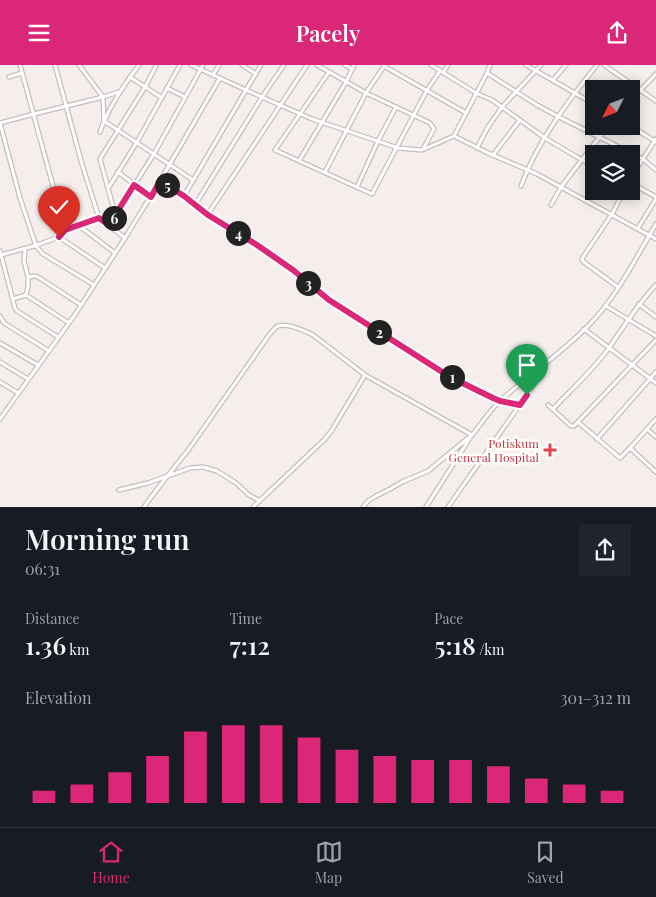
<!DOCTYPE html>
<html lang="en">
<head>
<meta charset="utf-8">
<style>
	body { margin:0; font-family:"Playfair Display",serif; background:#20242c; color:#f1f3f6; height:100vh; display:flex; flex-direction:column; font-size:19px; white-space:nowrap }
	* { box-sizing:border-box; margin:0 }
	p { font-size:16px; color:#9ea1a6 }
	.icon { flex:none; width:28px; height:28px; fill:none; stroke:currentColor; stroke-width:2; stroke-linecap:round; stroke-linejoin:round }
	.map { position:relative; height:442px; overflow:hidden }
	.side { display:flex; flex-direction:column; background:#171b24; flex:1 }
	.side>* { flex:none }
	.needle { width:32px; rotate:228deg }
	.buttons { position:absolute; left:585px; top:15px; display:grid; gap:10px }
	.buttons a { display:grid; place-items:center; width:55px; height:55px; border-radius:0px; background:#171b24; box-shadow:0 2px 12px #0003; font-size:25px }
	.pin { position:absolute; display:grid; place-items:center; width:42px; height:42px; color:#fff; margin:-51px -21px; border-radius:50% 50% 50% 0; rotate:-45deg; box-shadow:0 0 5px #0007 }
	.pin .icon { rotate:45deg }
	.km { position:absolute; width:25px; height:25px; margin:-12px; border-radius:50%; background:#222; color:#fff; font-size:14px; line-height:25px; text-align:center }
	.round { display:grid; place-items:center; flex:none; width:52px; height:52px; border-radius:0px; background:#20242c }
	.summary { display:flex; align-items:center; justify-content:space-between; height:85px; padding:0 25px }
	h1 { font-size:28px; font-weight:600; line-height:38px }
	.stats { display:grid; grid-template-columns:repeat(3,1fr); gap:8px; height:85px; padding:5px 25px }
	.stats div { display:grid; align-content:center }
	.stats b { font-size:25px; font-weight:600 }
	.stats small { font-size:14px; font-weight:400 }
	.stats p { font-size:14px }
	.chart { height:140px; padding:10px 25px }
	.chart p { display:flex; justify-content:space-between }
	.chart svg { width:100%; height:90px; margin-top:5px; stroke:#db2777; stroke-width:6 }
	header { display:flex; justify-content:space-between; align-items:center; height:65px; padding:0 25px; background:#db2777; color:#fff; font-size:22px; font-weight:600 }
	.dock { display:flex; justify-content:space-around; align-items:center; height:70px; border-top:1px solid #363941; background:#171b24; font-size:14px; color:#9ea1a6 }
	.dock a { display:grid; justify-items:center; gap:2px }
	.dock .selected { color:#db2777 }
	.map>svg:first-child { display:block }
	.lines { fill:none; stroke-linecap:round; stroke-linejoin:round }
	.minor-casing { stroke:#c4bebc; stroke-width:5.5 }
	.minor { stroke:#fff; stroke-width:3 }
	.route-casing { stroke:#fff; stroke-width:10 }
	.route { stroke:#db2777; stroke-width:6 }
	.health-dot { fill:#e0444e; stroke:#fefdfc; stroke-width:2 }
	.labels { text-anchor:middle; dominant-baseline:central; stroke-width:5; stroke-linejoin:round; paint-order:stroke }
	.health-label { font-size:12px; fill:#be3a42; stroke:#fefdfc; text-anchor:end }
</style>
</head>
<body>
<header><svg class="icon" aria-label="menu" viewBox="0 0 24 24"><path d="M4 6h16M4 12h16M4 18h16"/></svg>Pacely<svg class="icon" aria-label="share" viewBox="0 0 24 24"><path d="M12 15V3M7 8l5-5 5 5M5 13v7h14v-7"/></svg></header>
<div class="map">
<svg width="656" height="442" viewBox="0 0 656 442">
	<rect width="100%" height="100%" fill="#f5eeec"/>
	<g class="lines">
		<g class="minor-casing">
			<g id="minor">
				<polyline points="20,0 65,165"/>
				<polyline points="55,0 82,99 99,153 125,173"/>
				<polyline points="79,0 103,32 119,27"/>
				<polyline points="242,0 256,9"/>
				<polyline points="261,0 246,25 312,54 398,83 422,85 454,71"/>
				<polyline points="317,0 366,28 430,58 434,64 423,84"/>
				<polyline points="345,0 352,4"/>
				<polyline points="431,0 476,28 492,35 545,73 582,95 594,101"/>
				<polyline points="490,0 487,8 454,71 488,88 537,109 656,174"/>
				<polyline points="526,0 594,39"/>
				<polyline points="604,0 656,36"/>
				<polyline points="384,1 466,48"/>
				<polyline points="329,7 275,85 372,129 427,25 440,6"/>
				<polyline points="443,8 448,0"/>
				<polyline points="487,8 537,40 559,52 643,94 656,105"/>
				<polyline points="213,10 219,0"/>
				<polyline points="9,12 22,8"/>
				<polyline points="130,12 162,33"/>
				<polyline points="553,15 566,0"/>
				<polyline points="167,23 185,32"/>
				<polyline points="631,35 656,9"/>
				<polyline points="104,56 193,115"/>
				<polyline points="0,58 20,133 36,181 43,189 94,220"/>
				<polyline points="0,58 34,49 103,32 104,56"/>
				<polyline points="631,61 656,77"/>
				<path d="M100,67c8,-24 23,-46 39,-67"/>
				<polyline points="477,83 488,62 502,42 541,0"/>
				<polyline points="493,90 520,55"/>
				<polyline points="299,96 346,17 354,0"/>
				<polyline points="118,107 151,132"/>
				<polyline points="325,107 366,28 385,0"/>
				<polyline points="631,112 656,74"/>
				<polyline points="160,116 220,13"/>
				<polyline points="631,118 656,132"/>
				<path d="M521,121c16,-44 47,-85 76,-121"/>
				<polyline points="109,122 137,77 180,0"/>
				<polyline points="357,122 378,76 396,42"/>
				<polyline points="184,131 246,25 191,0"/>
				<polyline points="195,140 262,32 284,0"/>
				<polyline points="551,140 561,122 608,61"/>
				<polyline points="115,149 100,94 145,22 156,1"/>
				<polyline points="208,149 307,0"/>
				<polyline points="78,160 115,188"/>
				<polyline points="109,160 154,89 203,0"/>
				<polyline points="638,163 656,134"/>
				<polyline points="59,172 105,203"/>
				<polyline points="25,184 24,196 28,212 34,211 38,212 81,240"/>
				<polyline points="0,186 15,243 17,246 58,272"/>
				<polyline points="1,190 34,181 59,172 65,165 99,153"/>
				<polyline points="618,222 585,198 582,195 583,192 612,149 624,126"/>
				<polyline points="26,230 28,222 28,212"/>
				<polyline points="13,234 26,230 69,258"/>
				<polyline points="639,239 656,252"/>
				<polyline points="606,241 656,271"/>
				<polyline points="0,251 4,258 49,286"/>
				<polyline points="584,264 656,318"/>
				<polyline points="0,278 38,300"/>
				<polyline points="0,297 28,314"/>
				<polyline points="0,317 18,328"/>
				<polyline points="548,340 571,361 574,361 656,275"/>
				<path d="M553,344c19,-20 40,-39 56,-61 15,-22 28,-43 47,-63"/>
				<polyline points="0,354 74,251 125,173 160,116 184,131 208,149 257,180 293,205 329,235 355,252 450,311 493,333 500,336 520,340"/>
				<polyline points="578,357 620,393 630,383 656,354"/>
				<polyline points="647,364 656,372"/>
				<polyline points="597,374 656,307"/>
				<polyline points="630,383 656,407"/>
				<polyline points="119,425 148,418 190,403 203,402 217,406 236,418 249,430 260,436"/>
				<path d="M144,442c14,-20 30,-39 45,-58 27,-38 53,-76 80,-114 3,-3 5,-7 9,-9 9,-3 28,5 35,9l52,40 107,60c9,-11 18,-25 29,-35 28,-25 61,-47 87,-74 29,-29 47,-67 68,-102"/>
				<polyline points="253,442 325,374 332,365 365,310"/>
				<polyline points="363,442 368,436 376,431 390,424 402,417 428,406 472,370"/>
				<polyline points="426,442 470,373"/>
				<polyline points="448,442 533,321"/>
			</g>
		</g>
		<use href="#minor" class="minor"/>
	</g>
	<g class="lines">
		<g class="route-casing">
			<polyline id="route" points="59,172 65,165 99,153 109,160 134,120 151,132 160,116 184,131 208,150 257,180 293,205 329,235 403,282 450,312 493,333 500,336 520,340 527,330"/>
		</g>
		<use href="#route" class="route"/>
	</g>
	<path class="health-dot" d="M547.5 377.5h5v5h5v5h-5v5h-5v-5h-5v-5h5z"/>
	<g class="labels">
		<g class="health-label">
			<text x="539" y="378">Potiskum<tspan x="539" dy="14">General Hospital</tspan></text>
		</g>
	</g>
</svg>
<div class="buttons">
<a><svg class="needle" viewBox="-14 -14 28 28"><path d="M0-13l5 13h-10z" fill="#e53935"/><path d="M0 13l5-13h-10z" fill="#9ea1a6"/></svg></a>
<a><svg class="icon" aria-label="layers" viewBox="0 0 24 24"><path d="M12 4l9 5-9 5-9-5zM3 14l9 5 9-5"/></svg></a>
</div>
<div class="pin" style="left:527px;top:330px;background:#1e9e55"><svg class="icon" aria-label="arrive" viewBox="0 0 24 24"><path d="M6 21V4h12l-3 4 3 4H6"/></svg></div>
<div class="pin" style="left:59px;top:172px;background:#d93025"><svg class="icon" aria-label="check" viewBox="0 0 24 24"><path d="M5 12l5 5 9-10"/></svg></div>
<b class="km" style="left:452px;top:312px">1</b>
<b class="km" style="left:379px;top:267px">2</b>
<b class="km" style="left:308px;top:218px">3</b>
<b class="km" style="left:238px;top:168px">4</b>
<b class="km" style="left:167px;top:120px">5</b>
<b class="km" style="left:114px;top:153px">6</b>
</div>
<section class="side">
<div class="summary"><div><h1>Morning run</h1><p>06:31</p></div><a class="round"><svg class="icon" aria-label="share" viewBox="0 0 24 24"><path d="M12 15V3M7 8l5-5 5 5M5 13v7h14v-7"/></svg></a></div>
<div class="stats">
<div><p>Distance</p><b>1.36<small> km</small></b></div>
<div><p>Time</p><b>7:12</b></div>
<div><p>Pace</p><b>5:18<small> /km</small></b></div>
</div>
<div class="chart"><p><span>Elevation</span>301–312 m</p>
<svg viewBox="0 0 160 44" preserveAspectRatio="none"><path d="M5 44V38M15 44V35M25 44V29M35 44V21M45 44V9M55 44V6M65 44V6M75 44V12M85 44V18M95 44V21M105 44V23M115 44V23M125 44V26M135 44V32M145 44V35M155 44V38"/></svg>
</div>
</section>
<nav class="dock">
<a class="selected"><svg class="icon" aria-label="home" viewBox="0 0 24 24"><path d="M3 11l9-7 9 7M6 9v11h12V9"/></svg>Home</a>
<a><svg class="icon" aria-label="map" viewBox="0 0 24 24"><path d="M3 6l6-2 6 2 6-2v14l-6 2-6-2-6 2zM9 4v14M15 6v14"/></svg>Map</a>
<a><svg class="icon" aria-label="saved" viewBox="0 0 24 24"><path d="M7 4h10v16l-5-4-5 4z"/></svg>Saved</a>
</nav>
</body>
</html>
